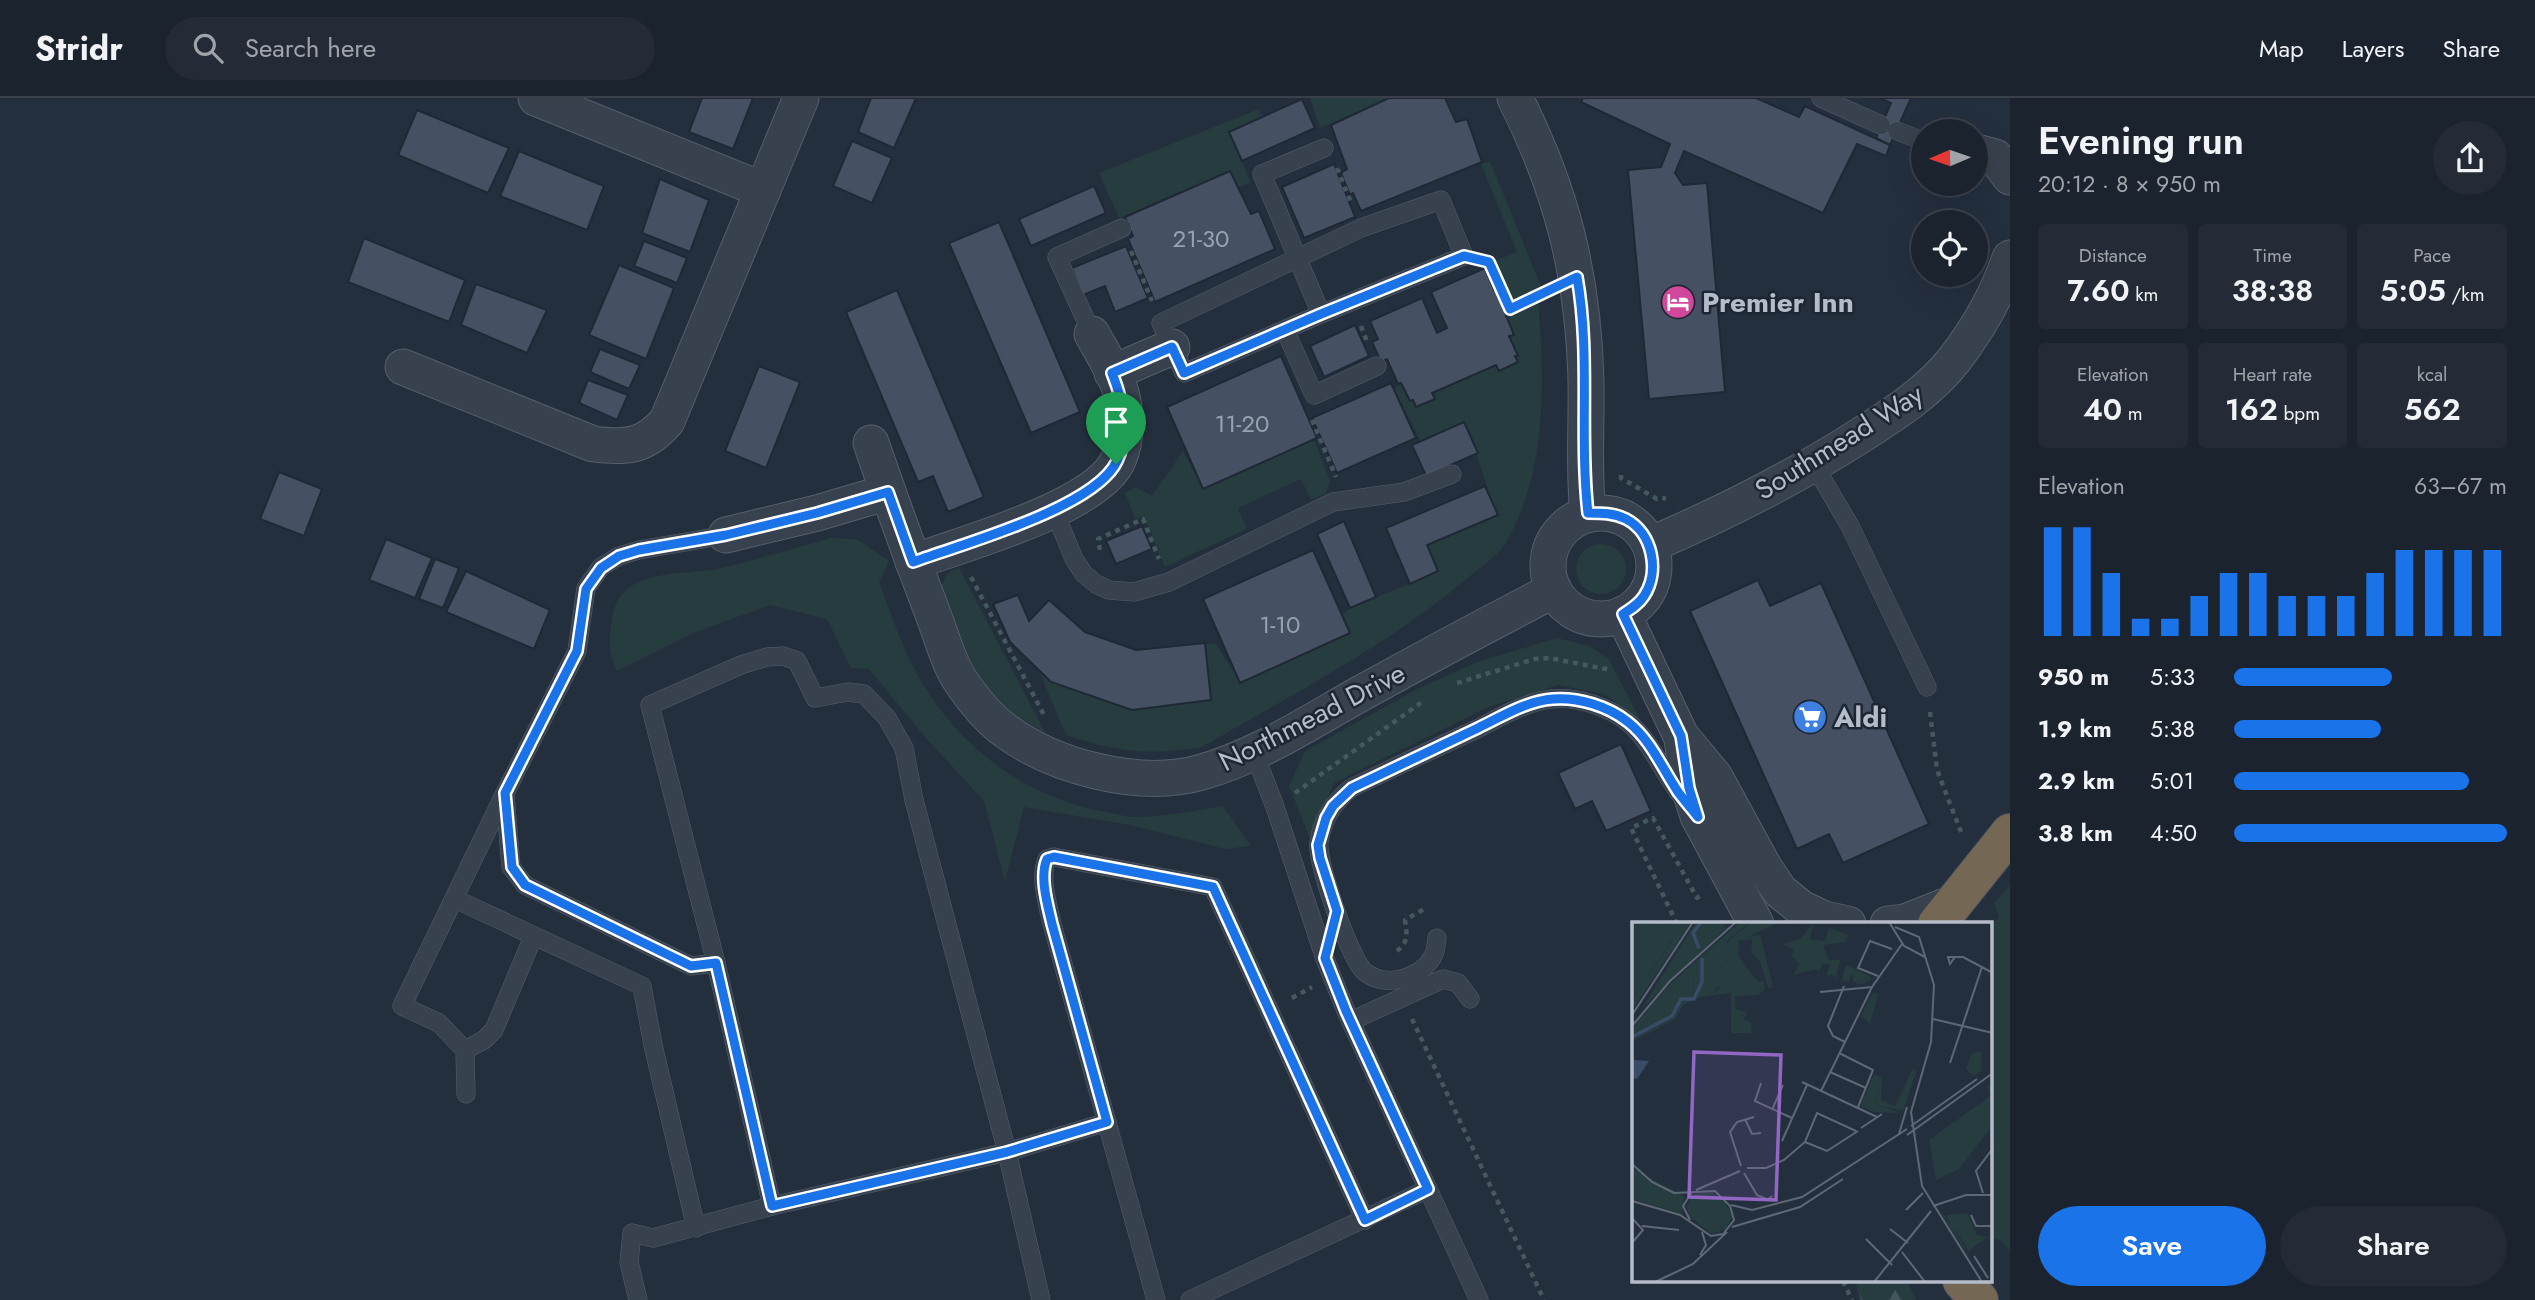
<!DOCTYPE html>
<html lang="en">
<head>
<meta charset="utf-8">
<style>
	body { margin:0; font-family:Jost,sans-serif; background:#242b36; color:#f1f3f6; height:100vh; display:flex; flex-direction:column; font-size:26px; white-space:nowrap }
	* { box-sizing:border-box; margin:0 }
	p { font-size:23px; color:#a0a4aa }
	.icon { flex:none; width:38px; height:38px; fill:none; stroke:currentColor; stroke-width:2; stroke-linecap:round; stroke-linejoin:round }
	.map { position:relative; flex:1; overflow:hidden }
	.drawer { display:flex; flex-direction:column; background:#1b232e; width:525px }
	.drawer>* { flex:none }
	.needle { width:46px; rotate:268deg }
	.fabs { position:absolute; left:1911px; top:21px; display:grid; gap:14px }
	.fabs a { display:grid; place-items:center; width:77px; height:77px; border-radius:50%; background:#1b232e; box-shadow:0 7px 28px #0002,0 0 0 2px #39404a; font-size:35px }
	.pin { position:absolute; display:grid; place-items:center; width:60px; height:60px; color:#fff; margin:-72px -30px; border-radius:50% 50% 50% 0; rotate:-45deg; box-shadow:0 0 7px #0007 }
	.pin .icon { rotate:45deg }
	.round { display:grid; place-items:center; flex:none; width:74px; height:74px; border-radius:37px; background:#242b36 }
	.headline { display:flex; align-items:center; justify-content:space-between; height:119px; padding:0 28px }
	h1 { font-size:38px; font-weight:600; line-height:52px }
	.metrics { display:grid; grid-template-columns:repeat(3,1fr); gap:10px; height:119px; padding:7px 28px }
	.metrics div { display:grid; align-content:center; border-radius:7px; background:#242b36; text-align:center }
	.metrics b { font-size:30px; font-weight:600 }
	.metrics small { font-size:19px; font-weight:400 }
	.metrics p { font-size:19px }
	.chart { height:196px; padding:14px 28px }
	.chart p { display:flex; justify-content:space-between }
	.chart svg { width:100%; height:126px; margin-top:7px; stroke:#1a73e8; stroke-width:6 }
	.action { display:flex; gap:14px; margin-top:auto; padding:14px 28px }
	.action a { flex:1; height:80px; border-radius:42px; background:#1a73e8; color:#fff; font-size:28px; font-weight:600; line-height:80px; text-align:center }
	.action a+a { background:#242b36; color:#f1f3f6 }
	ul { padding:0 28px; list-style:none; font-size:23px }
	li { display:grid; grid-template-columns:112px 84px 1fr; align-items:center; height:52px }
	li i { height:18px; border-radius:9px; background:#1a73e8 }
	header { display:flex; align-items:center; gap:42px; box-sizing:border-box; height:98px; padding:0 35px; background:#1b232e; border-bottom:2px solid #39404a }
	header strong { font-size:33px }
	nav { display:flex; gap:38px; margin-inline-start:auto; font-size:24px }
	.search { width:490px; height:63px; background:#242b36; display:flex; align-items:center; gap:18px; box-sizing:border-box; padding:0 24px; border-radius:38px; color:#a0a4aa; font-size:26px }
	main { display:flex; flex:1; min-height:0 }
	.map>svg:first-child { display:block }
	.green { fill:#263c3f }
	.forest { fill:url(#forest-firs) }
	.building { fill:#455162; stroke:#1f2835; stroke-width:2 }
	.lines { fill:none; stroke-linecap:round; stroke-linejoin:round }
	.lane-casing { stroke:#565f6c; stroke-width:19 }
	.street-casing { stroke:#565f6c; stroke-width:37 }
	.highway-casing { stroke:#434c59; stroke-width:40 }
	.path { stroke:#44595c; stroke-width:4.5; stroke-dasharray:5 5; stroke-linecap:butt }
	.lane { stroke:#38414e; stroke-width:18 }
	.street { stroke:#38414e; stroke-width:35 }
	.highway { stroke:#746855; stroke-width:38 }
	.route-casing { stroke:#fff; stroke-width:14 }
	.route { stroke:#1a73e8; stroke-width:9 }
	.labels { text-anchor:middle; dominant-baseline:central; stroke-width:5; stroke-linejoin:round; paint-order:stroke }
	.number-label { font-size:24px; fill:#98a1af }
	.poi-label { font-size:28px; font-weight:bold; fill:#b4bcc9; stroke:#1d2633; text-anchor:start }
	.street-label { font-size:28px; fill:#b4bcc9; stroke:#1d2633 }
	.inset-river { fill:none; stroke:#394c67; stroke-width:3.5 }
	.inset-road { fill:none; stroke:#5e6776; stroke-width:2 }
	.view { fill:#9266c3; fill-opacity:0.15; stroke:#9266c3; stroke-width:3.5 }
	.inset-edge { fill:none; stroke:#b4bcc9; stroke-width:3.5 }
</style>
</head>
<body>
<header>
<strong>Stridr</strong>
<div class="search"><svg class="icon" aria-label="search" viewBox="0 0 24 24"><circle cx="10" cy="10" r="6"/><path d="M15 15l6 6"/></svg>Search here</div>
<nav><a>Map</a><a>Layers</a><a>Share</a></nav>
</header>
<main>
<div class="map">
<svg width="2010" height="1202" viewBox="0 0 2010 1202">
	<defs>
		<pattern id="forest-firs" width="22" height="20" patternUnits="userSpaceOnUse" patternTransform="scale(1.75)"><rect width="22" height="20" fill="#263c3f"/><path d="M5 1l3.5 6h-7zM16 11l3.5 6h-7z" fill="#435659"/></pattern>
	</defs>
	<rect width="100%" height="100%" fill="#242f3e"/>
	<g class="green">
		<polygon points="1310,0 1389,0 1320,30"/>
		<polygon points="1259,11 1262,20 1229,34 1251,85 1238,89 1229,73 1119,120 1099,75"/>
		<polygon points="1490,63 1542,191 1511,203 1495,163 1517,154 1481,66"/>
		<path d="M1538,203c7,77 9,175 -33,243 -7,12 -24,22 -35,32 -81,69 -177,118 -268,171 -55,9 -84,5 -136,-12l-28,-66 14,13 80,28 79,-10 -7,-56h12l24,38 110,-48 -8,-19 8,-7 88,-36 -11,-27 70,-30c-12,-31 -19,-62 -33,-93l-43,20 -27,-53 7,-6 8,18 4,-1 3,7 18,-8 -2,-6 64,-28 3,6 18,-8v-7l-8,-20 4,-1 -7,-19z"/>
		<polygon points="1314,341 1330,383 1326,395 1311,402 1301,381 1238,410 1247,431 1165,469 1144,418 1135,421 1125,395 1135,389 1152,398 1183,353 1203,390"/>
		<path d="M831,440l25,1 33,22 -10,22c13,32 24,68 42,98 40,67 103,115 180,130 11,2 22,5 32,6 30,0 61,-6 90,-11l28,40 -26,3 -95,-24 -106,-18 -19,74 -21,-80 -58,-63 -57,-69 -18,-1 -24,-49 -57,-14 -77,28 -76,38c-9,-20 -8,-30 -5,-52 7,-54 71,-42 110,-51 37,-9 73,-20 109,-30z"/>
		<circle cx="1601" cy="471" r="25"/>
		<path d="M959,470l87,166c-13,-8 -29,-17 -41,-28 -34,-32 -49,-75 -64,-119 4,-10 7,-17 18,-19z"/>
		<polygon points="1557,540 1589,548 1608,560 1641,623 1604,596 1558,587 1488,609 1334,685 1310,741 1289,688 1305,653 1417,591 1480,563"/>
		<polygon points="2010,787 2010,1153 2000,1142 1991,1139 1991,831 1999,818 1994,805"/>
	</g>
	<polygon class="forest" points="1855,1183 1907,1183 1916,1202 1861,1202"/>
	<g class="building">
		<polygon points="702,0 753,0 733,51 689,34"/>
		<polygon points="871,0 916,0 894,50 858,34"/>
		<polygon points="1389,0 1445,0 1456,24 1467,21 1482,64 1361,113 1353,95 1350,97 1341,75 1347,71 1331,27"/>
		<polygon points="1583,0 1756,0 1799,19 1805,8 1890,47 1886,58 1857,46 1823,115 1684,53 1675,75 1683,87 1707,85 1725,294 1649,301 1628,72 1661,69 1670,46 1581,4"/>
		<polygon points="1880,0 1911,0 1890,47 1876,40 1891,5"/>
		<polygon points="1302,1 1315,30 1242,63 1229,34"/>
		<polygon points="417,12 509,50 488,95 398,57"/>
		<polygon points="852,43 892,60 872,105 833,88"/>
		<polygon points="519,53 604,88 587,132 500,98"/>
		<polygon points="1334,66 1355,119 1304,140 1282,89"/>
		<polygon points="1230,73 1251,116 1259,113 1275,151 1155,204 1128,141 1133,138 1125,119"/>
		<polygon points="660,81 709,102 690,154 642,135"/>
		<polygon points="1094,88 1106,115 1031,148 1019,121"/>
		<polygon points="999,124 1080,314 1031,335 949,145"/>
		<polygon points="364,140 465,182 449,224 348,184"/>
		<polygon points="644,143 687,160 677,185 634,168"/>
		<polygon points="1126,148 1148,200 1115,214 1105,188 1083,197 1072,170"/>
		<polygon points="619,167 674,190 646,261 589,237"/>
		<polygon points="1485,170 1494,192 1499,189 1507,207 1503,210 1514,237 1509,238 1518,258 1515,258 1518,264 1499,273 1496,267 1432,295 1435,301 1416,309 1413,302 1410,303 1401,285 1398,286 1387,261 1381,264 1372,244 1378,241 1370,223 1422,200 1437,235 1447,230 1431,194"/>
		<polygon points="476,186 547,212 527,255 461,227"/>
		<polygon points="897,192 984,399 948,414 933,378 918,384 846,214"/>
		<polygon points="1355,227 1369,258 1324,279 1310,248"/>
		<polygon points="600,251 640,267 629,291 590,274"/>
		<polygon points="1281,258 1317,340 1203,391 1167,309"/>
		<polygon points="759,268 800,284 766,370 725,353"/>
		<polygon points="588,282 628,297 617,322 579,305"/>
		<polygon points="1391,285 1416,340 1337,375 1312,320"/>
		<polygon points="1464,324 1478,355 1426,378 1412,347"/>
		<polygon points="279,374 322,391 304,438 260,421"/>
		<polygon points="1485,388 1498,417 1427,447 1438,473 1410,486 1386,430"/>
		<polygon points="1344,423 1376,499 1350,510 1317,436"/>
		<polygon points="1142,428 1152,451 1116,466 1106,443"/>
		<polygon points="386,441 432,460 415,500 369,482"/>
		<polygon points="1313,452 1350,535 1240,585 1203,501"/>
		<polygon points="435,461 459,470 443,510 419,501"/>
		<polygon points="466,473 550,512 534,551 446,514"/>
		<polygon points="1758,482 1770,508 1821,485 1929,726 1843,765 1829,736 1797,751 1690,513"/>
		<polygon points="1018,497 1029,523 1049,502 1085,534 1136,552 1205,545 1211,602 1132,612 1051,584 1010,544 993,506"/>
		<polygon points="1621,646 1651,713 1606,733 1592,703 1575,711 1558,675"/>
	</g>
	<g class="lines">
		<g class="lane-casing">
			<g id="lane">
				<polyline points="1821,0 1881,27"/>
				<polyline points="1897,33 1923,43"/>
				<polygon points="1441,102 1464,158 1321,216 1184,275 1161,225 1361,130"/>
				<polyline points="1321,216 1262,76 1324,50"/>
				<polyline points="1285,232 1314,297 1377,268"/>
				<polyline points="1092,236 1057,159 1122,130"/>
				<polyline points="1814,367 1850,428 1927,589"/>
				<polyline points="1054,412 1074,461 1084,476 1096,486 1109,492 1134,494 1169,484 1333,404 1404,394 1452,376"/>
				<polyline points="1254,654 1275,709 1325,861 1346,913 1479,1202"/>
				<polyline points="505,697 511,769 525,787 691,868 716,865"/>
				<polyline points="455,801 642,888 653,947 696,1130"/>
				<path d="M1437,840c-1,5 -1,12 -3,16 -11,24 -48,35 -69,18 -15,-12 -49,-111 -46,-130 3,-22 15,-40 32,-54 42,-20 84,-40 126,-59 23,-12 48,-27 74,-30 26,-3 59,8 79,25 23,20 33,50 53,74"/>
				<polyline points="1351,923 1443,881 1458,885 1470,901"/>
				<polyline points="465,952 484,942 494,932 533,839"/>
				<polyline points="466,996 465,952 439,925 402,908 505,695 577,553 586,490 601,469 619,458 639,452 726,437"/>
				<polyline points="772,1108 716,865 650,607 741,567 767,559 783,558 797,563 815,600 848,594 864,596 887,620 904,650 914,702 1007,1054 1041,1202"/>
				<polyline points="638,1202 629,1164 632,1135 653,1140 772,1108 1007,1054 1107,1024"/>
				<path d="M1156,1202l-104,-376c-4,-18 -13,-47 -5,-65l7,-2 159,30 152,333"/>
				<polyline points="1190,1202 1428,1091"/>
			</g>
		</g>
		<g class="street-casing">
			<g id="street">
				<polyline points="536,0 763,92"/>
				<path d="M1515,0c47,93 68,177 71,282 1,45 -3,88 2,133"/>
				<polyline points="1976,54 1995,59 2010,79"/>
				<path d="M403,269l190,77c33,4 52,3 74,-23l134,-323"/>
				<polyline points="1112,275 1172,249"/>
				<path d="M871,345c20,58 41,116 63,174 8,20 14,45 26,63 12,18 25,35 42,48 50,39 138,62 200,44 56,-16 106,-49 156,-77 65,-36 130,-71 196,-105"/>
				<circle cx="1601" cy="468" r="53"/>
				<polyline points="726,437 817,415 888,394"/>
				<path d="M1650,447c72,-31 142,-66 208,-108 34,-22 70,-44 96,-77 24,-31 43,-64 56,-102"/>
				<path d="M913,464c50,-18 177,-53 203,-98 9,-16 11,-40 8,-57 -3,-26 -20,-51 -32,-73"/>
				<polyline points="1623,516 1681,638 1715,679 1764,769 1780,793 1801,810 1824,821 1848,826"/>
				<polyline points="1682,641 1689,690 1698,718 1756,826"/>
				<polyline points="1888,826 1905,824 1953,805"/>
			</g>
		</g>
		<g class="highway-casing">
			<g id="highway">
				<polyline points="1937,826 2010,735"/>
				<polyline points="1962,1183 1979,1202"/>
			</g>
		</g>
		<g class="path">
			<polyline points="1337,70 1352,107"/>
			<polyline points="1131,153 1152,203"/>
			<polyline points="1489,164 1510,211"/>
			<polyline points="1504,214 1544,194"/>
			<polyline points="1361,228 1368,246"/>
			<polyline points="1312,322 1336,379"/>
			<polyline points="1621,377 1621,380 1657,401 1666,400"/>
			<polyline points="1100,452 1098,441 1143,421 1159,461"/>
			<polyline points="971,479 1044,617"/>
			<polyline points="1457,585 1535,561 1549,560 1611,572"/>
			<polyline points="1930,614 1937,672 1961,734"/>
			<polyline points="1295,695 1422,604"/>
			<polyline points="1677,826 1631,730 1653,720 1697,800 1701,797"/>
			<path d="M1397,853c12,-10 10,-16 8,-31l19,-11"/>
			<polyline points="1292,900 1312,889"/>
			<polyline points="1412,921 1544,1202"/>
			<polyline points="1843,1183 1852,1202"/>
		</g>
		<use href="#lane" class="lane"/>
		<use href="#street" class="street"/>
		<use href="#highway" class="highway"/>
	</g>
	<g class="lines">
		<g class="route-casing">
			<path id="route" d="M1464,158l25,6 21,47 67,-32c14,78 2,157 11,236 14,0 26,0 38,6 27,14 34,53 18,77 -5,8 -13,13 -21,18l58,122 8,52 9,29c-7,-9 -14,-17 -20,-25 -16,-24 -27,-52 -50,-70 -20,-16 -50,-25 -75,-23 -27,2 -52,18 -75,29 -42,20 -84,40 -126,60l-19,18 -7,12 -8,27 2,13 17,53 -12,47 21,53 82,178 -63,31 -152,-333 -159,-30 -7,2c-8,18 1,47 5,65l55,198 -100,30 -235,54 -56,-243 -25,3 -166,-81 -13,-18 -7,-74 72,-142 9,-62 15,-21 18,-12 20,-6 87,-15 91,-22 71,-21 25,70c49,-18 182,-54 204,-101 14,-29 6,-60 -5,-88l60,-26 12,26 137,-59z"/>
		</g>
		<use href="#route" class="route"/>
	</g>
	<defs>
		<g id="hotel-disc" transform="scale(1.75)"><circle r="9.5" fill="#d1479c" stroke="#1d2633"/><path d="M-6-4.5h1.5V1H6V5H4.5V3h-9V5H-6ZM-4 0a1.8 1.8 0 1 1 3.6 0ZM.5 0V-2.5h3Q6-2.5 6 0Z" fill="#fff"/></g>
		<g id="supermarket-disc" transform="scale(1.75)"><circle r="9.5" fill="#3f7fe0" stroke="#1d2633"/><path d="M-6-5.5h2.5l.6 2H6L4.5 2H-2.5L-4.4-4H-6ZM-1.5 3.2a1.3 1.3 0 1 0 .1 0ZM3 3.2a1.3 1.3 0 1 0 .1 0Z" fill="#fff"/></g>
	</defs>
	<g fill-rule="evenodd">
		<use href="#hotel-disc" x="1678" y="204"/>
		<use href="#supermarket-disc" x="1810" y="619"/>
	</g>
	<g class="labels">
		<g class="number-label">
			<text x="1201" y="140">21-30</text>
			<text x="1242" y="325">11-20</text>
			<text x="1280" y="526">1-10</text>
		</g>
		<g class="poi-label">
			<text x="1702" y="204">Premier Inn</text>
			<text x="1834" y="619">Aldi</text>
		</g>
		<g class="street-label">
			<text transform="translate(1839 344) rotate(-32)">Southmead Way</text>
			<text transform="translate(1312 619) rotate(-27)">Northmead Drive</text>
		</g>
	</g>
	<g transform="translate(1632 824)">
		<rect width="360" height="360" fill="#242f3e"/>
		<path d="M38,0l-4,4 6,4v11l-40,57v-74zM182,0l-4,17 15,2 4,-13 19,7 -3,7 -22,3 6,15h11l-5,20 -1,-5h-8l4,-10 -6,-2 -6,9 -1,-3 -24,6 6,-11 -8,-9 4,-5 -13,-6 19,-6zM118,1l-3,14 13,-2 13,52 -5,1 -8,-27 -9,-9 1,-13 -13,2 -1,15 20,26 6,-1 1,8 -7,6 -23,1v13l12,3 -3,7 7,4 1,10h-21v-41l12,-1 -25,-4 -5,7h-14l26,-33 6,2 -5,-20zM62,46l-1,26 -14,6 -7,13 -12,9 3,4 -8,-2 -18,7zM241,71l5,1 -8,30 -9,-8zM242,152l8,4 -7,27 28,8 -29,-1 -13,-6zM78,269l16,13 6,13 -7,12 -13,5 -22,-17 -4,-11 8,-12zM305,285l15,19 -6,-11 21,-2 10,22 10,2 -18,14 -15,-23 20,37z" fill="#263c3f"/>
		<path d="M38,0h21l-59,88v-12l40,-56v-12l-7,-3zM64,0h26l4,6 -84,80zM108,0h40l-33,15 2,-14 -23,19 7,7 -1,14 -7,-2 -25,33h13l14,-12 17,9 -44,6 -17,8 -7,13 -13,8 -2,-9 11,-4 11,-17 10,-2 1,-25 -55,60 16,-5 6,3 -29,14v-12l36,-43zM214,43l24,11 1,4 -12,5 -6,-4 -1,-8 -3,8 -8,1zM281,146l3,4 -13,39 -28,-6 7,-27 -1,22 14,6zM0,246l52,28 -2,18 -50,-15z" fill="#263c3f"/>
		<path d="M350,129l-1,20 -8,5 -7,-8 6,-15zM360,161v43l-33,43 -23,11 -7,-40 63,-45 -5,-8z" fill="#263c3f"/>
		<path d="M0,138l17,1 -12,18 -5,-1z" fill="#394c67"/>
		<path class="inset-river" d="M67,26l-6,-15 8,-11M0,115l40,-21 9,-17h13l8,-17v-24"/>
		<path class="inset-road" d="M257,0l15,24 21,11M263,5l24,10 15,48 -3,57 -20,70 11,74 60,96M323,35l-5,7 -2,-7h15l30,16M246,54l-20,-8 12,-27 22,8M212,64l-16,40 5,10 12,6M188,70l52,-5M0,93l61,-93M301,97l60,14M0,104l38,-45 66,-59M207,131l34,17 -15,37M318,141l32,-96M198,150l36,16M170,160l75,35M129,161l-6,18 37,17M189,169l51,-104 30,-43M140,188l11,-25M113,197l7,15 9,-1M279,204l66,-47M229,206l21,-14M267,212l8,-27M275,213l86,-62M150,219l25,-56M173,220l22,9 31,-20M0,242l20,18 22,11 41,-2 15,15 4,14 -11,14 -12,2 -31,-21 -48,-14M109,244l-11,-34 7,-10 17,-5M115,246h19l18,-8 21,-18 12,-29 39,18M112,251l13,22 11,5 4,-4M64,268l44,-19M351,271l-7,-22 17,-23M99,283l21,5 50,-13 105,-68M301,284l33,-11h27M274,288l17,-17M339,293l5,11h17M0,296l11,12 -11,13M58,298l-7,-14 9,-14M10,304l37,4M100,305l68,-20 43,-28M258,307l18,14M234,317l26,26M270,330l23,30M68,333l6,-10 -4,-13M342,334l14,22M23,360l38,-18 34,-32M242,360l57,-71"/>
		<path class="view" d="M62,130l87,3 -5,145 -87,-3z"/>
		<rect width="360" height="360" class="inset-edge"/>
	</g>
</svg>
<div class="fabs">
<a><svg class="needle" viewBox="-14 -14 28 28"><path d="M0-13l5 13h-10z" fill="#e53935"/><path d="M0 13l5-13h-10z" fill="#a0a4aa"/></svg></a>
<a><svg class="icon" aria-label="locate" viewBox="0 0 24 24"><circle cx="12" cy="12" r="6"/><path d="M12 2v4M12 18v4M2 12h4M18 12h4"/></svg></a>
</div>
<div class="pin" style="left:1116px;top:366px;background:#1e9e55"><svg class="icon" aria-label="arrive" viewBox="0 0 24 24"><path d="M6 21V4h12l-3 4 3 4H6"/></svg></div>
</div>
<section class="drawer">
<div class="headline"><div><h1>Evening run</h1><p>20:12 · 8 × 950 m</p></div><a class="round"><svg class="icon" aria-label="share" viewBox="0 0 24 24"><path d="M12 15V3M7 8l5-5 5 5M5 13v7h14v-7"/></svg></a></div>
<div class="metrics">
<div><p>Distance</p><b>7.60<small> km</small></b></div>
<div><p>Time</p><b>38:38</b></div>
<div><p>Pace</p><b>5:05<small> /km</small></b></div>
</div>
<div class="metrics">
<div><p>Elevation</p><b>40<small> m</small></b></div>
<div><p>Heart rate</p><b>162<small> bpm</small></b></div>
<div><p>kcal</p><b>562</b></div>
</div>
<div class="chart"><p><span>Elevation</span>63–67 m</p>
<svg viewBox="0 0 160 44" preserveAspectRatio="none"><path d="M5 44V6M15 44V6M25 44V22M35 44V38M45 44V38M55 44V30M65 44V22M75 44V22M85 44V30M95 44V30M105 44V30M115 44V22M125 44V14M135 44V14M145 44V14M155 44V14"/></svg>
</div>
<ul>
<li><b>950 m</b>5:33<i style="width:58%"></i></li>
<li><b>1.9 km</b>5:38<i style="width:54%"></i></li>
<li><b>2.9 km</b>5:01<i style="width:86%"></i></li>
<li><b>3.8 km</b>4:50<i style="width:100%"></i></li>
</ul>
<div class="action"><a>Save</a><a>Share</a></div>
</section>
</main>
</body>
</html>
